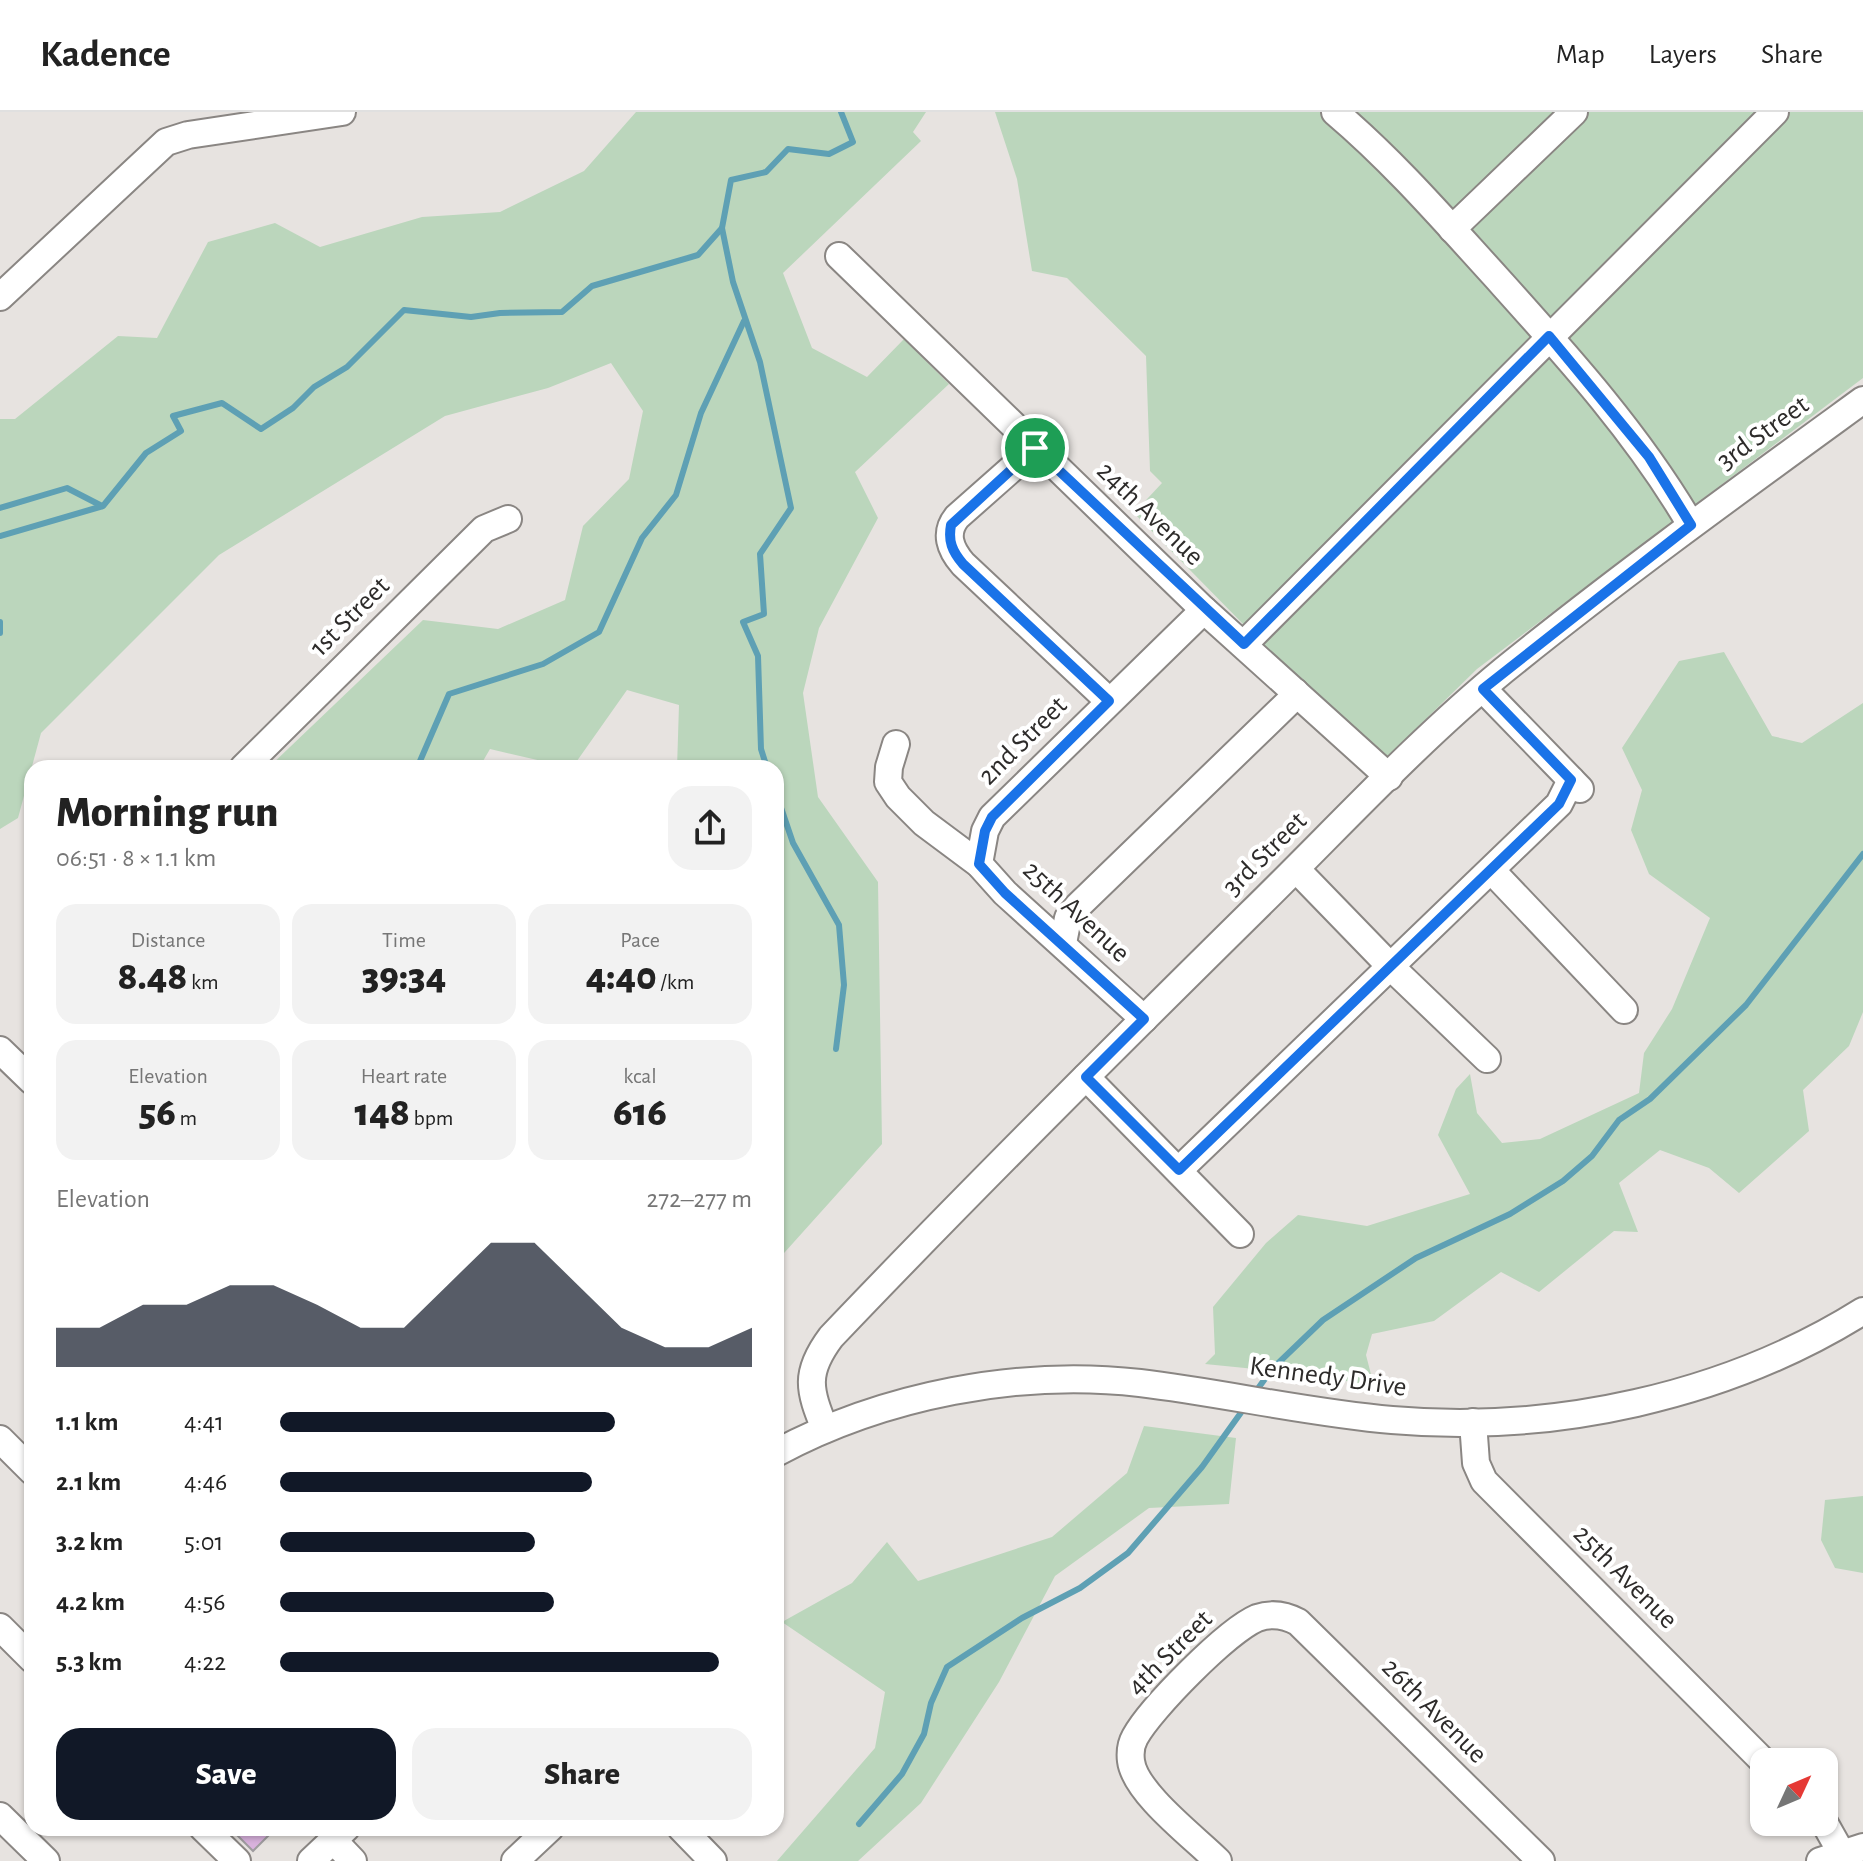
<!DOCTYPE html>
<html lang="en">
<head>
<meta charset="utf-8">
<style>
	body { margin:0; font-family:"Alegreya Sans",sans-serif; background:#f2f2f2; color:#222; height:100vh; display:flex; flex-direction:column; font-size:30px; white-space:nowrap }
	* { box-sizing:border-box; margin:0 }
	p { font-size:26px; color:#767676 }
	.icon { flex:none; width:44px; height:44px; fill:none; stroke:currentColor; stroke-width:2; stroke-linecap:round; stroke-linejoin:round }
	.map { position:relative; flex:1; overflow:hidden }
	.drawer { position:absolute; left:24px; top:648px; width:760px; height:1076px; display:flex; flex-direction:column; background:#fff; border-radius:24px; box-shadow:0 2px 6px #0004 }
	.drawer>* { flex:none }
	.needle { width:52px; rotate:46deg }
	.buttons { position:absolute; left:1750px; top:1636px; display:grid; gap:16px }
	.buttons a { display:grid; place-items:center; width:88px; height:88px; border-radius:16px; background:#fff; box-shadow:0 2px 6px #0004; font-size:40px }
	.pin { position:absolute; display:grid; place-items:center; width:68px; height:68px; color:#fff; margin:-34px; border:4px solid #fff; border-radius:50%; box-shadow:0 2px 8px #0007 }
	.round { display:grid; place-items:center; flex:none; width:84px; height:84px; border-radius:24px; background:#f2f2f2 }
	.head { display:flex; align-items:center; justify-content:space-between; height:136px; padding:0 32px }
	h1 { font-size:44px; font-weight:800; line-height:60px }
	.stats { display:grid; grid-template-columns:repeat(3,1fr); gap:12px; height:136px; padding:8px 32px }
	.stats div { display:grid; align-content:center; border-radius:20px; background:#f2f2f2; text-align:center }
	.stats b { font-size:40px; font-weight:800 }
	.stats small { font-size:22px; font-weight:400 }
	.stats p { font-size:22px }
	.chart { height:224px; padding:16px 32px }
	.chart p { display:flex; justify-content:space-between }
	.chart svg { width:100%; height:144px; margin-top:8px; fill:#111827; opacity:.7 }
	.button { display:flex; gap:16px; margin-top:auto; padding:16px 32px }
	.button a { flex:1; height:92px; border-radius:24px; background:#111827; color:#fff; font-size:32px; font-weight:800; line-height:92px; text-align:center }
	.button a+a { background:#f2f2f2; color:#222 }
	ul { padding:0 32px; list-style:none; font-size:26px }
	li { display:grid; grid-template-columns:128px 96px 1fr; align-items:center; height:60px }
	li i { height:20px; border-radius:10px; background:#111827 }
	header { display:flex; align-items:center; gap:48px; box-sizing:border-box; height:112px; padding:0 40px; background:#fff; border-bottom:2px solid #e0e0e0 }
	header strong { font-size:38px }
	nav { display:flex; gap:44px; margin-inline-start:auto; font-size:28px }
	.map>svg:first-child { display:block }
	.green { fill:#bbd6bc }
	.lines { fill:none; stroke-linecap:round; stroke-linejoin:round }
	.stream { stroke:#5ea0b4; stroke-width:6 }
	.building { fill:#d9b2dd; stroke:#9f9c9f; stroke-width:2 }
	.minor-casing { stroke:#8a8683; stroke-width:30 }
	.minor { stroke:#fff; stroke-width:26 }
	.route-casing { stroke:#fff; stroke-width:16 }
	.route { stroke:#1a73e8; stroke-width:10 }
	.labels { text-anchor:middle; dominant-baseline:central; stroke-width:8; stroke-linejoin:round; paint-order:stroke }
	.street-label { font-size:28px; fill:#2d2b2a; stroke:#fff }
</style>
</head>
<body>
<header>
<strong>Kadence</strong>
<nav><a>Map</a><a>Layers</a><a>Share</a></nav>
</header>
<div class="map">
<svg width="1863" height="1749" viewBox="0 0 1863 1749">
	<rect width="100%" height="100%" fill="#e7e3e0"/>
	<g class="green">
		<path d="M636,0h290l-13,20 8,9 -138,132 29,75 55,29 37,-38 45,45 -94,88 23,46 -59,110 -16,65 15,104 60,85 4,262 -106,118v-211c9,-45 9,-97 0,-143v-140h-99l2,-63 -52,-15 -55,78 -82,-19 -11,19h-211l155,-148 75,9 67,-29 18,-74 46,-47 14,-68 -32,-48 -63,25 -103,28 -226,139 -178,178 -23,85 -18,11v-410h15l103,-83 39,2 51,-96 67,-19 45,24 102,-30 78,-5 84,-41z"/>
		<polygon points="995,0 1863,0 1863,266 1477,557 1387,645 1353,624 1134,401 1162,371 1150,359 1146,244 1067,166 1032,159 1017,67"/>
		<polygon points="1724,540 1772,624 1802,631 1863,591 1863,900 1849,934 1803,978 1809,1019 1739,1081 1709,1056 1660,1038 1619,1071 1638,1120 1614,1119 1539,1180 1501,1160 1434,1209 1372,1222 1366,1243 1374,1274 1346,1269 1325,1275 1255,1257 1205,1252 1215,1242 1213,1195 1266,1131 1298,1103 1367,1114 1470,1082 1438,1023 1456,977 1470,962 1477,1001 1502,1031 1540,1027 1639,981 1644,941 1672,897 1710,806 1649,762 1631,718 1642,678 1622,636 1679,549"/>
		<polygon points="1144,1314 1236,1326 1229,1392 1149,1396 1055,1464 999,1570 921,1691 858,1749 777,1749 875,1636 885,1580 782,1510 852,1471 887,1430 918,1469 1052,1425 1127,1361"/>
		<polygon points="1863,1384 1863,1461 1835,1456 1821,1428 1825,1388"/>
	</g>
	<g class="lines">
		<g class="stream">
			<polyline points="722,116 733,170 760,250 791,396 760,442 764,502 743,510 758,544 761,637 767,656"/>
			<polyline points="0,396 67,376 102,394"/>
			<polyline points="0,424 103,394 146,341 181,319 173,304 222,291 261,317 293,296 314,275 347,255 404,198 471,205 500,201 562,200 592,174 698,143 722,116 731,68 766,60 788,37 829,42 853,30 841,0"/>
			<polyline points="0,510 0,521"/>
			<polyline points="417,656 449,582 543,552 599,520 642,426 676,383 701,301 744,209"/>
			<polyline points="776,681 793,731 839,813 844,873 836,937"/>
			<polyline points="1254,1282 1272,1257 1323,1208 1416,1146 1510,1102 1563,1069 1592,1044 1619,1008 1650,987 1746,893 1863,742"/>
			<polyline points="859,1712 902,1662 924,1622 931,1591 947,1555 1022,1506 1080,1476 1128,1441 1202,1355 1245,1295"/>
		</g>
	</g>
	<polygon class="building" points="230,1716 276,1716 253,1739"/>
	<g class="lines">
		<g class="minor-casing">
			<g id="minor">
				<path d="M1335,0c59,50 109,108 161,165 71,79 142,157 195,248"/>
				<polyline points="1452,117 1574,0"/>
				<polyline points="839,144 1204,498 1389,665"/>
				<polyline points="0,185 166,30 188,23 342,0"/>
				<path d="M1035,336l-78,69c-13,16 -7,32 6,47l146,137"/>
				<polyline points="1244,532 1775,0"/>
				<polyline points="1483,577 1580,677"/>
				<polyline points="896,632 889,655 888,670 898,685 924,711 979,752 1005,781 1144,907"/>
				<polyline points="243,656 484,417 508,407"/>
				<polyline points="979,752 985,719 992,705 1204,498"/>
				<polyline points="1296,757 1392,856 1487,947"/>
				<polyline points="1492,759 1624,898"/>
				<polyline points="1063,831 1068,806 1079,793 1291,588 1295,580"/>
				<polyline points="0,938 32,969"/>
				<polyline points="1086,965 1240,1122"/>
				<polyline points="1179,1058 1559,692 1571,668"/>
				<polyline points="1473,1310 1476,1351 1484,1369 1764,1650"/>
				<path d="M825,1317c-16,-39 -21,-56 6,-92 137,-144 278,-284 420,-424 83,-81 163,-169 253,-243 116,-94 238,-182 359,-270"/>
				<polyline points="0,1327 32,1359"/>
				<path d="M776,1341c108,-58 243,-84 364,-70 84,10 168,30 252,37 160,14 334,-23 471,-109"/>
				<polyline points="0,1515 32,1547"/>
				<polyline points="0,1704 46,1749"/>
				<polyline points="1824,1710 1842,1742"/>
				<polyline points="203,1716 237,1749"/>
				<polyline points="681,1716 713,1749"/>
				<polyline points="333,1728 353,1749"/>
				<polyline points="311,1749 346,1716"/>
				<polyline points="515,1749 550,1716"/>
				<path d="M1218,1749c-23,-23 -83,-68 -87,-100 -1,-8 0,-17 4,-24 16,-29 92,-106 122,-119 14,-5 28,-3 41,4l243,239"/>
				<polyline points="1820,1749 1863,1735"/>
			</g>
		</g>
		<use href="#minor" class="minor"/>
	</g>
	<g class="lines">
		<g class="route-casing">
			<path id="route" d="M1549,224l100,121 42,68 -208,164 88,91 -12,24 -380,366 -93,-93 58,-58 -139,-126 -26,-29 6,-33 7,-14 117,-116 -146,-137c-11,-13 -15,-23 -12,-39l84,-77 209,196z"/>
		</g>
		<use href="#route" class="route"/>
	</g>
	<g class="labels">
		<g class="street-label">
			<text transform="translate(1763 321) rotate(-36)">3rd Street</text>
			<text transform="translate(1150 402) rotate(44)">24th Avenue</text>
			<text transform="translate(350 505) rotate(-45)">1st Street</text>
			<text transform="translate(1023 629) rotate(-45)">2nd Street</text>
			<text transform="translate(1265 742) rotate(-45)">3rd Street</text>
			<text transform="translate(1076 800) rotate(43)">25th Avenue</text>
			<text transform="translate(1328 1265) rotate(8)">Kennedy Drive</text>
			<text transform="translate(1625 1465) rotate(45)">25th Avenue</text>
			<text transform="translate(1170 1541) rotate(-45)">4th Street</text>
			<text transform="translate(1434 1599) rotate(45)">26th Avenue</text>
		</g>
	</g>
</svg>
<div class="buttons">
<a><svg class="needle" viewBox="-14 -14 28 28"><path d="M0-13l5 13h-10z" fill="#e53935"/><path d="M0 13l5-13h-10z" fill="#767676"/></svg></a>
</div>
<div class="pin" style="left:1035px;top:336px;background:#1e9e55"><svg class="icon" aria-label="arrive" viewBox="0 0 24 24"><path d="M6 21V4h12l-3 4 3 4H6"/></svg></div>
<section class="drawer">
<div class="head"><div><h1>Morning run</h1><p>06:51 · 8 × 1.1 km</p></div><a class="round"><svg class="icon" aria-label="share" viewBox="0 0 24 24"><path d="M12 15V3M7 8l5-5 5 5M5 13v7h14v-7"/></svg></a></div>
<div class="stats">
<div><p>Distance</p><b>8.48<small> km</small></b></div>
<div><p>Time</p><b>39:34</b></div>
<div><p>Pace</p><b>4:40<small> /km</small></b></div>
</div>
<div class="stats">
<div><p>Elevation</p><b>56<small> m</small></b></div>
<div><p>Heart rate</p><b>148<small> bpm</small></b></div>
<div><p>kcal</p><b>616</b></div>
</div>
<div class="chart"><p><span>Elevation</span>272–277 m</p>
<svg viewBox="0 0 160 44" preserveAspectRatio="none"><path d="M0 44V32L10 32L20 25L30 25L40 19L50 19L60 25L70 32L80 32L90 19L100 6L110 6L120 19L130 32L140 38L150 38L160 32V44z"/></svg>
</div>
<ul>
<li><b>1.1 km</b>4:41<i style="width:71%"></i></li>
<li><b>2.1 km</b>4:46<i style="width:66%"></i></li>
<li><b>3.2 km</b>5:01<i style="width:54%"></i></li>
<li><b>4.2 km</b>4:56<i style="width:58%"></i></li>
<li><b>5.3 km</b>4:22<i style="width:93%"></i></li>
</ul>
<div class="button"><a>Save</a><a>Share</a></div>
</section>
</div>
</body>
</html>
